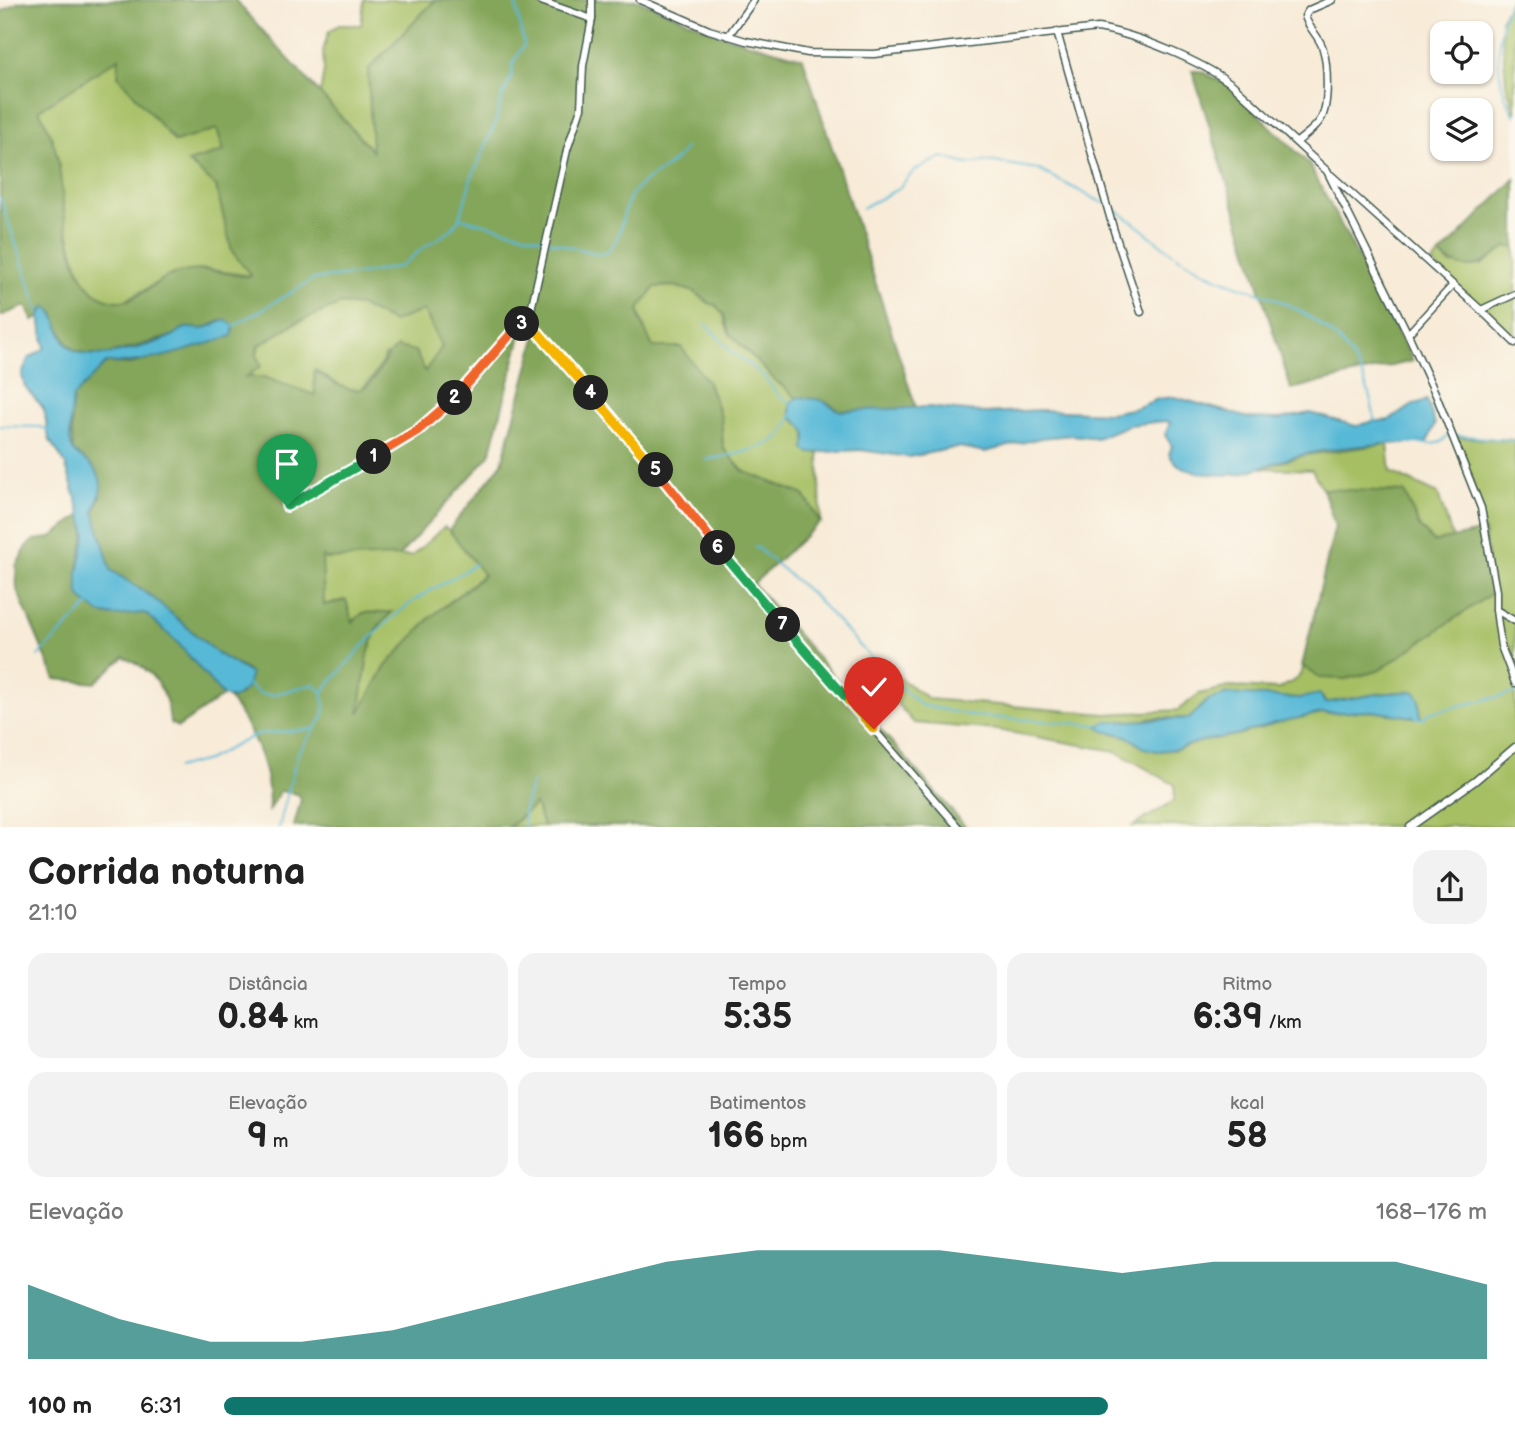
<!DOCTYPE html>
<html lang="pt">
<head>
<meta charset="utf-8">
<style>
	body { margin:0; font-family:"Balsamiq Sans",sans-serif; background:#f2f2f2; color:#222; height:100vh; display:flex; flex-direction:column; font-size:26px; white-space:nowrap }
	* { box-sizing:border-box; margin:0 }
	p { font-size:23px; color:#767676 }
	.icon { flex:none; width:38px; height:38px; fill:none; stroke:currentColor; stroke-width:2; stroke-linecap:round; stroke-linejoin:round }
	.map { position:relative; height:827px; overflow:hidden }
	.drawer { display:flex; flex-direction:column; background:#fff; flex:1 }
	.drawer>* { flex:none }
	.buttons { position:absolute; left:1430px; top:21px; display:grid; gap:14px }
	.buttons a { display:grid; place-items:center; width:63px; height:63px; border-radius:14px; background:#fff; box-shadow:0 2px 5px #0004; font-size:35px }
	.pin { position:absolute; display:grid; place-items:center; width:60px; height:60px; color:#fff; margin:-72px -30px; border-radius:50% 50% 50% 0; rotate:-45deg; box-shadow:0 0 7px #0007 }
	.pin .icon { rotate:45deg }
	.km { position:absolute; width:35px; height:35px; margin:-18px; border-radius:50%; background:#222; color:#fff; font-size:19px; line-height:35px; text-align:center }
	.round { display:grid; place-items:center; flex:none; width:74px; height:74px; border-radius:21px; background:#f2f2f2 }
	.summary { display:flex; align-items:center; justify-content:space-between; height:119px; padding:0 28px }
	h1 { font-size:38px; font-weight:800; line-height:52px }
	.figures { display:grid; grid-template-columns:repeat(3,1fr); gap:10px; height:119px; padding:7px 28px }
	.figures div { display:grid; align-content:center; border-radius:18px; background:#f2f2f2; text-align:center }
	.figures b { font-size:35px; font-weight:800 }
	.figures small { font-size:19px; font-weight:400 }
	.figures p { font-size:19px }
	.chart { height:196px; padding:14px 28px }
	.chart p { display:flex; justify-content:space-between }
	.chart svg { width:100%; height:126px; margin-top:7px; fill:#0f766e; opacity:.7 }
	ul { padding:0 28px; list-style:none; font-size:23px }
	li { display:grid; grid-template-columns:112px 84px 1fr; align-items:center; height:52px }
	li i { height:18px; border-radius:9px; background:#0f766e }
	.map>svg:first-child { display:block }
	.green { fill:#a6bf64; stroke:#627e4c; stroke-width:2; fill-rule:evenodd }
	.forest { fill:#84a65a; stroke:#527247; stroke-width:2; fill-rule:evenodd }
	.water { fill:#58b9d7; stroke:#3c7b86; stroke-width:2 }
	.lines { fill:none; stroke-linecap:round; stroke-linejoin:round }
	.stream { stroke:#58b9d7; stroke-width:2 }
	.minor-casing { stroke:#40574d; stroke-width:9 }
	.minor { stroke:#fff; stroke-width:6 }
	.split-1-casing { stroke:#fff; stroke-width:14 }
	.split-2-casing { stroke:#fff; stroke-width:14 }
	.split-3-casing { stroke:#fff; stroke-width:14 }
	.split-4-casing { stroke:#fff; stroke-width:14 }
	.split-5-casing { stroke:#fff; stroke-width:14 }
	.split-6-casing { stroke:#fff; stroke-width:14 }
	.split-7-casing { stroke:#fff; stroke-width:14 }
	.split-8-casing { stroke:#fff; stroke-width:14 }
	.split-9-casing { stroke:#fff; stroke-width:14 }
	.split-1 { stroke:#22a559; stroke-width:9 }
	.split-2 { stroke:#f0652b; stroke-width:9 }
	.split-3 { stroke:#f0652b; stroke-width:9 }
	.split-4 { stroke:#f5b400; stroke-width:9 }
	.split-5 { stroke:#f5b400; stroke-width:9 }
	.split-6 { stroke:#f0652b; stroke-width:9 }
	.split-7 { stroke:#22a559; stroke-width:9 }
	.split-8 { stroke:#22a559; stroke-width:9 }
	.split-9 { stroke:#f5b400; stroke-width:9 }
</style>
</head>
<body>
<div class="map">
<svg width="1515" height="827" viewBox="0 0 1515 827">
	<rect width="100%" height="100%" fill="#fbf7ec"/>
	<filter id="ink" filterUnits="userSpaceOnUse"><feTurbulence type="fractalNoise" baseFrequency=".0143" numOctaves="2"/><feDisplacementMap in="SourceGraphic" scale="14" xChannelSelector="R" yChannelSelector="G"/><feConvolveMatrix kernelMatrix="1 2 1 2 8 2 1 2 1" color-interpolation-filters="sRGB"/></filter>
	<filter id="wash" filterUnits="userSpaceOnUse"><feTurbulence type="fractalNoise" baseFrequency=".00686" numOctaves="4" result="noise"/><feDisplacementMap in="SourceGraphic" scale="28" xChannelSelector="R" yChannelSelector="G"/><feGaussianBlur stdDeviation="1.57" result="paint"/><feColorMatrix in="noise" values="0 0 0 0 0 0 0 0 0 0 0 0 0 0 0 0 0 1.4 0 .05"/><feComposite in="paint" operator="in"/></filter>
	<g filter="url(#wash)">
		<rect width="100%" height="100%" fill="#f8ebd8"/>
		<g class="green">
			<polygon points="364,0 435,0 368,70 373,152 320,94 324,70 323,51 329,31 339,25 361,25"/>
			<polygon points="1511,0 1515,0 1515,113 1506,83 1501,19"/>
			<polygon points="119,57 119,76 175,142 217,128 224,151 188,163 216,185 232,251 252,276 205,269 194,271 170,276 122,302 101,299 85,283 77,264 64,217 60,190 39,109"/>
			<polygon points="1507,245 1515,248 1515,340 1432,263 1440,255 1450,264 1482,265"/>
			<path d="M674,286l21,6 14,11 7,2 8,10 2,11 13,17 35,36 23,19 -7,8 1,12c12,8 19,13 14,29l4,6 10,-2 2,71 -17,-27 -61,-24 -20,-23 -2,-31 -71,-72 -12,-36 17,-22z"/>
			<path d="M341,304l20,2 32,16 31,-12 18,38 -17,24 -39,-17c-25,46 -29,42 -71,15l1,26 -53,-19h-19l13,-21 1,-10 37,-23z"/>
			<path d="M1454,437l61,3v386h-382l41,-25 1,-16 -60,-34 -118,-21 -83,-7 -28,-32 1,-22 42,30 177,15 72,-4 21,-16 30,-7 50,2 19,-11 6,-11 17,11 171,-85 -9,-63 -11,-49zM1414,691l5,7 2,20 -50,-7 -49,2 -47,10 -39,12 -34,6 -25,8 -20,2 -35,-17 -18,-3 47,-13h40c6,-5 13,-16 20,-18 28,-9 56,-2 84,-2 10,0 17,-3 28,-1l2,6 52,-9z"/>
			<polygon points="1388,444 1391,472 1438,494 1453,539 1433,542 1419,526 1404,492 1323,490 1324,492 1312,470 1261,468 1305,455"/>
			<polygon points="444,527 449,530 484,574 431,617 386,666 358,715 368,654 377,628 391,612 363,613 352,622 345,600 324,605 321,554 412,556"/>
			<polygon points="535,804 543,826 510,827"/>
		</g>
		<g class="forest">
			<path d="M47,0h188l137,151 -4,-81 67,-70h203l90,37 75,21 113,350 -76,3 -11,-7 -32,-6 -23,-19 -45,-46 -5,-18 -8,-10 -7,-2 -14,-11 -21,-6 -19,1 -16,22 1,11 13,27h28l27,36 13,34 2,31 20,23 61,24 16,27 -67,62 212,242h-422l-8,-22 -25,22h-216l7,-27 -3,-5 -18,-3 -12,22c5,-37 -15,-85 -39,-114 16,-1 17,-15 19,-28l-30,-17 -66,-57 -41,-27 -17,-58 7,-16 -18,-38 -10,-7 -2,-35 2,-19 28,-30 6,-4 24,1 83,-22 6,-21 -17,8 -19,-1 -12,8 -66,19 -21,-1 -11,-4 -6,-6 -12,-22 -2,-9 -12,-4 -2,8 -7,4 -7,-15 -26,10v-304l19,-10zM119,58l-1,18 57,66 42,-13 7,22 -36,11 28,24 16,65 19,25c-16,2 -32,-7 -48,-6 -9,0 -22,2 -32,5 -17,6 -33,27 -52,26 -56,-1 -54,-102 -61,-141 -4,-19 -10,-34 -19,-50zM341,304l20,2 32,16 31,-12 18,37 -17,24 -10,-20 -17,-4c-16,11 -15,20 -26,34 -16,21 -42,-1 -58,-11l1,25 -52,-18h-17l15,-11 -4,-10 1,-10 37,-23zM524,324l12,14 -34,125 -53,67 35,45 -53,42 -45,49 -27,47 9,-59 9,-26 15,-16 -29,1 -11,9 -6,-22 -22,5 -2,-49 4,3 73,-3 91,-101z"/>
			<polygon points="1192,70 1203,72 1229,86 1309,164 1413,361 1291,389"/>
			<path d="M1515,179v69l-8,-2c-24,18 -39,32 -67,9z"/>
			<polygon points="1323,489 1404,492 1419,526 1433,542 1484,531 1492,593 1378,671 1346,679 1321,678 1302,666 1335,526"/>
			<path d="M81,515c8,24 0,32 -3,55 0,7 3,14 6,21 10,32 32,24 59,22l3,1 31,28 46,54 -45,31 -8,-4c-2,-32 -16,-54 -46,-66l-29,26 -40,-4 -38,-89 -1,-24 12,-21 6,-5 16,-2z"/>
		</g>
		<g class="water">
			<path d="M46,306c15,9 11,34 27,44 21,13 77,-4 99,-14 5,-2 8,-7 14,-8 5,-1 11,1 16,1 8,-2 16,-7 25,-9l7,6 -2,10c-41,13 -83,28 -126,27l-33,34c-1,12 -7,46 1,55 4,4 10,7 14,10 20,19 13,28 6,50l17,58 41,27 66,57 33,20 -5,15 -13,10 -10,-3 -46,-54 -31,-28 -3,-1 -29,3 -15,-3 -17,-14 -4,-7v-20l8,-37 -2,-11 -19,-61 -16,-24 -5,-30 -19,-22 -3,-12 6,-16 17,-11 -5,-31z"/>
			<path d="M799,397l22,3 19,11 89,-4 56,6 55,-3 70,3 26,-5 22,-9 17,-2 74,21 31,1 30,-6 46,13 14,-4 19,-2 26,-16 12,-4 8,24 -8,19c-28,-1 -57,2 -86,5 -24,3 -50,9 -73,17 -11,3 -20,8 -31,9 -21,2 -58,1 -68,-20l3,-8 -7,-11 5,-12 -4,-2 -37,4 -32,13 -25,-3 -31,3 -56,14 -26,-5 -50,10 -49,-7 -51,3 -5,-4c5,-17 2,-21 -13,-32l-1,-11 1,-4z"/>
			<polygon points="1414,691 1419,698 1421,718 1371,711 1322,713 1275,723 1236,735 1202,741 1177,749 1157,751 1144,748 1127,736 1104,731 1097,726 1105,722 1190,718 1208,700 1228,694 1299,698 1320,694 1325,703 1377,694"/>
		</g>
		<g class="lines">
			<g class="stream">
				<path d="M1510,0c-16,36 -16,82 5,116"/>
				<polyline points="0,198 40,314"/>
				<path d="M1111,207c21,12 40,31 60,45 10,7 21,13 32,19 24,13 50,18 75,29 57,26 89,60 97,123"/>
				<polyline points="862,208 898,189 915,170 942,157 967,164 989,161 1037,169 1103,203"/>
				<polyline points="461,218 544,239"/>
				<path d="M549,241l49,13 8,-1c18,-14 14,-40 26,-59 13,-19 41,-24 53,-46"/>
				<polyline points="706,324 732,352 763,375 778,395 791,403"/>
				<polyline points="232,327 314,279 368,273 401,266 423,248 450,231 460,218 471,179 495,124 502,97 512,76 513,63 524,45 515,0"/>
				<polyline points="0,426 40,427 48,430"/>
				<polyline points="1455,435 1515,441"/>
				<polyline points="1395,442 1433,444 1441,442 1449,435"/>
				<path d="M706,460c22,-5 67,-10 79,-30 3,-5 5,-11 7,-16"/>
				<polyline points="755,546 813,595 885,673 921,705 974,716 1098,725"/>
				<polyline points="38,656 89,605"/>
				<polyline points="246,684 261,694 272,695 313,684 322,691 325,707 323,717 298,753 279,827"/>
				<path d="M323,691c28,-32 54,-63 88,-88 20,-15 44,-24 64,-39"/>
				<polyline points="1416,717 1423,719 1428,713 1515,693"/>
				<polyline points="176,768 207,760 257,734 314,729"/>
				<polyline points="524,827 524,810 532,782"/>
				<polyline points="753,827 755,825"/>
			</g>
		</g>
	</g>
	<g filter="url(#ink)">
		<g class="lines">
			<g class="minor-casing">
				<g id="minor">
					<polyline points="538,0 592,19"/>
					<path d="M640,0l69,30 37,11 62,12 66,1 224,-26c40,7 103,33 135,57l94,86 81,163 28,61 45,113 15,83v19l5,36 14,37"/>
					<polyline points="1057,32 1114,231 1141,312"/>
					<polyline points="728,36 754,0"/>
					<path d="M1297,142c8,-7 18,-13 24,-23 8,-14 7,-54 2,-70 -3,-12 -15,-21 -18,-33l4,-6 23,-10"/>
					<polyline points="1331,175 1481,310 1515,294"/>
					<polyline points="1481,310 1515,343"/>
					<polyline points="528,323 567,150 581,108 583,66 592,19 592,0"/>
					<polyline points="1408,334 1453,285"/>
					<polyline points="287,506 393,446 435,417 451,402 517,327 528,323 580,380 659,474 731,564 958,827"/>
					<polyline points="1496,610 1515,621"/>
					<polyline points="1410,827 1475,781 1515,747"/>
				</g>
			</g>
			<use href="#minor" class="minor"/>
		</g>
	</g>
	<g class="lines" filter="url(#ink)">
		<g class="split-1-casing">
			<polyline id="split-1" points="287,506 374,457"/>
		</g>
		<g class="split-2-casing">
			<polyline id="split-2" points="374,457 417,431 455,398"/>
		</g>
		<g class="split-3-casing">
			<polyline id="split-3" points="455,398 517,327 522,324"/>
		</g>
		<g class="split-4-casing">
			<polyline id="split-4" points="522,324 528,323 535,329 591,393"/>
		</g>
		<g class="split-5-casing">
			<polyline id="split-5" points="591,393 656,470"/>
		</g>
		<g class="split-6-casing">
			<polyline id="split-6" points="656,470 718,548"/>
		</g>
		<g class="split-7-casing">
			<polyline id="split-7" points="718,548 783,625"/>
		</g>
		<g class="split-8-casing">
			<polyline id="split-8" points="783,625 849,701"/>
		</g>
		<g class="split-9-casing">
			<polyline id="split-9" points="849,701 874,729"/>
		</g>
		<use href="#split-1" class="split-1"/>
		<use href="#split-2" class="split-2"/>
		<use href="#split-3" class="split-3"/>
		<use href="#split-4" class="split-4"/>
		<use href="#split-5" class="split-5"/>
		<use href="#split-6" class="split-6"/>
		<use href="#split-7" class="split-7"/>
		<use href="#split-8" class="split-8"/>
		<use href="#split-9" class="split-9"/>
	</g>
</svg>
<div class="buttons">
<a><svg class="icon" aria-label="locate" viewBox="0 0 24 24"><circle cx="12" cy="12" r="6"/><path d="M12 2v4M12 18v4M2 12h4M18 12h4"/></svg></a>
<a><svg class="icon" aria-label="layers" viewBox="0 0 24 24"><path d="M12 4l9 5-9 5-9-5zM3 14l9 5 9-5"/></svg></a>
</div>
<div class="pin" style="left:287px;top:506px;background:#1e9e55"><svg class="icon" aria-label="arrive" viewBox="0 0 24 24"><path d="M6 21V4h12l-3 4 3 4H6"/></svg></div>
<div class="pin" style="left:874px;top:729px;background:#d93025"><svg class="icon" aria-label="check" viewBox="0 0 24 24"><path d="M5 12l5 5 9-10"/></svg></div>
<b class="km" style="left:374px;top:457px">1</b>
<b class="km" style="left:455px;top:398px">2</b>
<b class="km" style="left:522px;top:324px">3</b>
<b class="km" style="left:591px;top:393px">4</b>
<b class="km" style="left:656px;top:470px">5</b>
<b class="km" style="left:718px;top:548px">6</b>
<b class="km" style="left:783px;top:625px">7</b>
</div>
<section class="drawer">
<div class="summary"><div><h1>Corrida noturna</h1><p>21:10</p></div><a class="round"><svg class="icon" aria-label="share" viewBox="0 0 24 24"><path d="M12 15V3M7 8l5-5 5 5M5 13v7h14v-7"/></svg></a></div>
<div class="figures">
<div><p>Distância</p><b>0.84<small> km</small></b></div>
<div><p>Tempo</p><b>5:35</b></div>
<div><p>Ritmo</p><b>6:39<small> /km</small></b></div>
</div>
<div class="figures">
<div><p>Elevação</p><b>9<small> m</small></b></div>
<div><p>Batimentos</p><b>166<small> bpm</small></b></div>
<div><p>kcal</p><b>58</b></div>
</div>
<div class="chart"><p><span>Elevação</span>168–176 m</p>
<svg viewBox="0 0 160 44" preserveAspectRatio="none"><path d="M0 44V18L10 30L20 38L30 38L40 34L50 26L60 18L70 10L80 6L90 6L100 6L110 10L120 14L130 10L140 10L150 10L160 18V44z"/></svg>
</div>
<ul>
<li><b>100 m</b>6:31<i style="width:70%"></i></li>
</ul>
</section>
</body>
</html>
